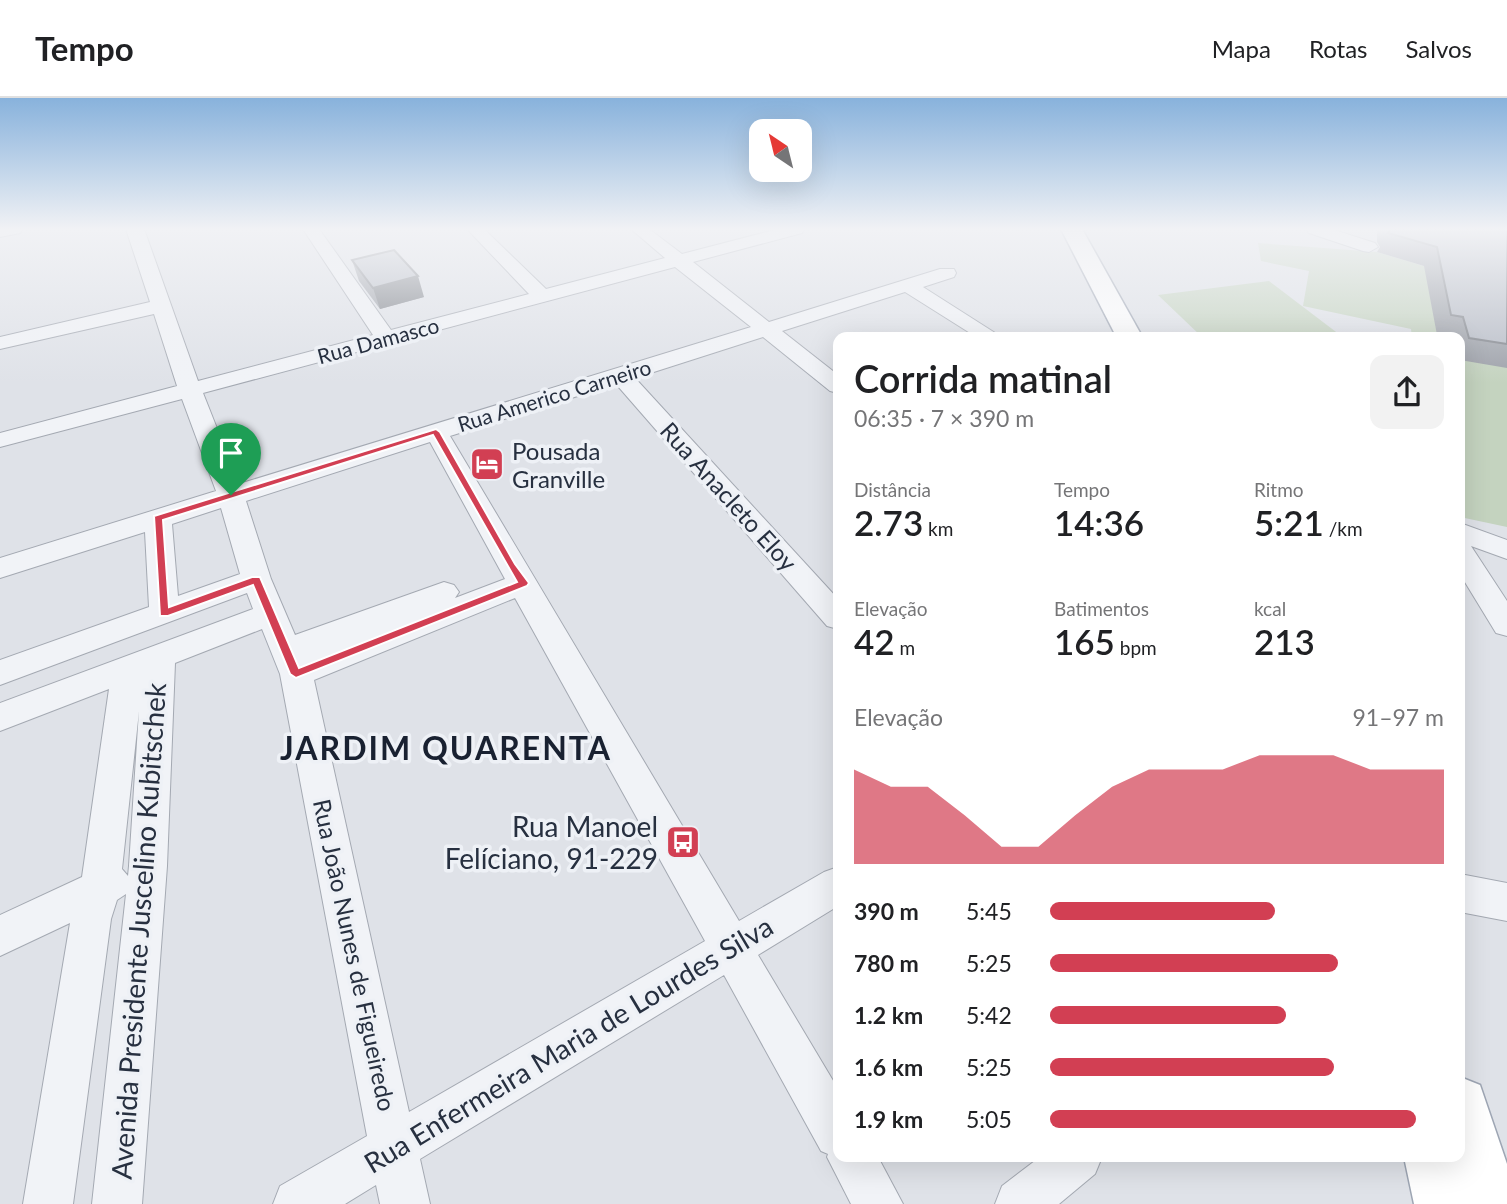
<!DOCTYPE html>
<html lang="pt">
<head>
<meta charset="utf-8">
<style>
	body { margin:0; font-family:Lato,sans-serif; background:#f2f2f2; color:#202124; height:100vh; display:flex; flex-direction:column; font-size:26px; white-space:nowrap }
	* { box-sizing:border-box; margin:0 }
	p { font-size:23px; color:#757577 }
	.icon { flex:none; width:38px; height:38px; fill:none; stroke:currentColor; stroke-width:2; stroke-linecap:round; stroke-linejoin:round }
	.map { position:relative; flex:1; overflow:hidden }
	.panel { position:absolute; left:833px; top:234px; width:632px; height:830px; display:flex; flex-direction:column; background:#fff; border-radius:14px; box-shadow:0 7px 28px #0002 }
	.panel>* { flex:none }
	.needle { width:46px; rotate:325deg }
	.tools { position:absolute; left:749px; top:21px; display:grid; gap:14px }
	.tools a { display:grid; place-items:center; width:63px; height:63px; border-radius:14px; background:#fff; box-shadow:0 7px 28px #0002; font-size:35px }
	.pin { position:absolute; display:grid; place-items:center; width:60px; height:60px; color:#fff; margin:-72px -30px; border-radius:50% 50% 50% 0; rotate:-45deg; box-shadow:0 0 7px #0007 }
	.pin .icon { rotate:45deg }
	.round { display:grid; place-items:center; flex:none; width:74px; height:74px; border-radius:14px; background:#f2f2f2 }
	.overview { display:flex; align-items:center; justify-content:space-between; height:119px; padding:0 21px }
	h1 { font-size:38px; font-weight:600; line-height:52px }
	.figures { display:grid; grid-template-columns:repeat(3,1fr); gap:10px; height:119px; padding:7px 21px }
	.figures div { display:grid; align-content:center }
	.figures b { font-size:35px; font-weight:600 }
	.figures small { font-size:19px; font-weight:400 }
	.figures p { font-size:19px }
	.chart { height:196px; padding:14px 21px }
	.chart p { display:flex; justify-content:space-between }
	.chart svg { width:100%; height:126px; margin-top:7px; fill:#d23f53; opacity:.7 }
	ul { padding:0 21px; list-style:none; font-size:23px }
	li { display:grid; grid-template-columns:112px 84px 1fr; align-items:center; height:52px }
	li i { height:18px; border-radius:9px; background:#d23f53 }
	header { display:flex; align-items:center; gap:42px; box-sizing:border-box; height:98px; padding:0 35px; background:#fff; border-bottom:2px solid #e0e0e0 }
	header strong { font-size:33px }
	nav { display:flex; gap:38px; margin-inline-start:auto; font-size:24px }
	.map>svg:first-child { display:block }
	.green { fill:#c4d3bf }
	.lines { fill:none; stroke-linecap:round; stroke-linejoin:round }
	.minor-casing { stroke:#a4a9b2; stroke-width:2 }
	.major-casing { stroke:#9ea6b4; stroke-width:3 }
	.minor { fill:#f1f3f7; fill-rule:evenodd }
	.major { fill:#fff; fill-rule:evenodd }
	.wall { fill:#9da1a9 }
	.shaded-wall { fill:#7f838a }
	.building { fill:#b6bbc5; stroke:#7f838a; stroke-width:2 }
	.route { fill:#d23f53; stroke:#fff; stroke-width:2; fill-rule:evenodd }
	.labels { text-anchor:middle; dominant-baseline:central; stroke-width:7; stroke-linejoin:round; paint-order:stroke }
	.far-street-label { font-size:21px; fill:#273040; stroke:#eef1f6 }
	.poi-label { font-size:24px; fill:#273040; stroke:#eef1f6; text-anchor:start }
	.street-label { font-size:24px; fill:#273040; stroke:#eef1f6 }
	.near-poi-label { font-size:28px; fill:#273040; stroke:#eef1f6; text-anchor:end }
	.near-street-label { font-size:28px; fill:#273040; stroke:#eef1f6 }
	.district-label { font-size:32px; font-weight:bold; letter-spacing:2px; fill:#192131; stroke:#eef1f6 }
</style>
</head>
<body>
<header>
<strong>Tempo</strong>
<nav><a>Mapa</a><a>Rotas</a><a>Salvos</a></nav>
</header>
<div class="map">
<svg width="1507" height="1106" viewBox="0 0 1507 1106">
	<rect width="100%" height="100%" fill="#dfe2e8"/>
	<g class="green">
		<polygon points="1258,145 1377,154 1507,193 1507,429 1460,419 1460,240 1412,240 1411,231 1303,208 1309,173 1261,163"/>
		<polygon points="1269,183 1344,240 1203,240 1158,197"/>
	</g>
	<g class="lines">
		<g class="minor-casing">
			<g id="minor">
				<polygon points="0,131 23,131 20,135 0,139"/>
				<path d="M126,131h18l54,152 175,-46 -70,-106h16l72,101 138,-36 -62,-65h17l62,60 119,-31 -34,-29h18l33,25 96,-25h26l-2,4 -109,29 76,60 171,-53h14l2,4 -2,4 -31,10 80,51h-25l-73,-46 -123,39 56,44v18l-8,-2 -67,-54 -128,41 203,221v30l-11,-3 -211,-242 -166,52 289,485 85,-49 14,-5v39l-80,49 80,134v68h40l25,47h-52l-24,-47 1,-3 -7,-3 -97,-176 -304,184 10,45h-50l-4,-19 -31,19h-72l7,-18 87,-50 -87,-462 -18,-45 -87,34 -8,203 -25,338h-50l34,-310 -9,6 -6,19 -38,285h-50l47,-281 -70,33v-41l82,-38 27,-188 -109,42v-28l253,-94 -6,-16 -247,92v-25l149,-53 -4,-75 -145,46v-20l216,-67 -34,-92 -182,48v-14l177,-47 -23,-72 -154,35v-12l150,-35zM675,169l76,60 -512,157 -36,-91zM430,344l75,137 -50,19 4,-6 -5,-7 -10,-3 -149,53 -24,-56 -25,-78zM221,410l19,66 -62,22 -6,-72zM515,500l190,343 -296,171 -95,-432zM139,613l-10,155 -1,10 -6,-7z"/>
				<polygon points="1306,131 1331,131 1375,145 1378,149 1369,154 1363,153 1309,135"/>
				<polygon points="1460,425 1507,442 1507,461 1471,448 1507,503 1507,538 1496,535 1460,476 1460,445 1462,445 1460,444"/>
				<polygon points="1460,776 1507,785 1507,823 1460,814"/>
				<polygon points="1040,1059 1102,1059 1095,1076 1059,1106 995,1106 1002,1088"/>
			</g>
		</g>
		<g class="major-casing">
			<g id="major">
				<polygon points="1061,131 1082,131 1143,240 1117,240"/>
				<polygon points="1460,979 1480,987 1507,1066 1507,1106 1414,1106 1404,1059 1460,1059"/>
			</g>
		</g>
		<use href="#minor" class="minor"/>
		<use href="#major" class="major"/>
	</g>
	<g class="wall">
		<polygon points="1377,131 1507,131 1507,270 1460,262 1460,240 1449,240 1437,237 1424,168 1377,154 1380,149 1377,144"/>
		<polygon points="352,162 424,199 380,211 359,183"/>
	</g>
	<polygon class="shaded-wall" points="418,178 424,199 380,211 373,190"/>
	<g class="building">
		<polygon points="1391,131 1507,131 1507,246 1469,240 1463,219 1451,217 1437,149 1388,135"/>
		<polygon points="394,152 418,178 373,190 352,162"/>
	</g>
	<linearGradient id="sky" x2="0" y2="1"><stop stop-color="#88b2dc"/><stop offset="0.46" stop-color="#f1f2f5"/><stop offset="1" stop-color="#f1f2f5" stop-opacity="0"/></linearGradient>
	<rect width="1507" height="285" fill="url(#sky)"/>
	<path class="route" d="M436,331l4,3 75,132 14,19 -2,3 -231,92 -6,-4 -37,-89 -85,31h-8l-6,-100zM433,337l84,147 -218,86 -39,-91h-8l-83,30 -6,-87z"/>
	<defs>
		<g id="hotel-square" transform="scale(1.75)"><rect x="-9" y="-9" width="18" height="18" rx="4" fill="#d23f53" stroke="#eef1f6"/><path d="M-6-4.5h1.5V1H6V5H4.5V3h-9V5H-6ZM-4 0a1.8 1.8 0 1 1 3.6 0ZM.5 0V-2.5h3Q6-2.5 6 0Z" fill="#fff"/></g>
		<g id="bus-square" transform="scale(1.75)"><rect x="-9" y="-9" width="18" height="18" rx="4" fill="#d23f53" stroke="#eef1f6"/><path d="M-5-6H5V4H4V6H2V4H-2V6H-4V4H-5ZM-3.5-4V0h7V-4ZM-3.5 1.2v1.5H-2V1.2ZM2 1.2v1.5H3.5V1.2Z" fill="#fff"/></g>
	</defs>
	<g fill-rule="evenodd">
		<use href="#hotel-square" x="487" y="366"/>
		<use href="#bus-square" x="683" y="744"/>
	</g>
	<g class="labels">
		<g class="far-street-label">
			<text transform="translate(378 242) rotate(-15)">Rua Damasco</text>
			<text transform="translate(554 297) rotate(-17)">Rua Americo Carneiro</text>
		</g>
		<g class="poi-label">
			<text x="512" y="352">Pousada<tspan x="512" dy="28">Granville</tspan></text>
		</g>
		<g class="street-label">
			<text transform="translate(729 398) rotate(48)">Rua Anacleto Eloy</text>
			<text transform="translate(355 857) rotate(78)">Rua João Nunes de Figueiredo</text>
		</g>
		<g class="near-poi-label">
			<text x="658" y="728">Rua Manoel<tspan x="658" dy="32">Felíciano, 91-229</tspan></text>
		</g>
		<g class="near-street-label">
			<text transform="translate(138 833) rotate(-86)">Avenida Presidente Juscelino Kubitschek</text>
			<text transform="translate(568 946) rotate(-31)">Rua Enfermeira Maria de Lourdes Silva</text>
		</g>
		<g class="district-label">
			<text x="446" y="649">JARDIM QUARENTA</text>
		</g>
	</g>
</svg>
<div class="tools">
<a><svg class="needle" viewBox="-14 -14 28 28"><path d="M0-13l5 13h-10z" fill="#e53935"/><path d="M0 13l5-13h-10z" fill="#757577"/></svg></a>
</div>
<div class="pin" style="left:231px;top:397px;background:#1e9e55"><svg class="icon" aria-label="arrive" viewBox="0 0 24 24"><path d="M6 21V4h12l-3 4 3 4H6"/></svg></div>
<section class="panel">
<div class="overview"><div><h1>Corrida matinal</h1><p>06:35 · 7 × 390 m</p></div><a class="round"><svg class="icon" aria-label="share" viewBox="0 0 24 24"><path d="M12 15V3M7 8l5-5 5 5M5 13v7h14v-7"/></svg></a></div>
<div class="figures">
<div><p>Distância</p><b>2.73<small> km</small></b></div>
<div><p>Tempo</p><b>14:36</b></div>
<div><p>Ritmo</p><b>5:21<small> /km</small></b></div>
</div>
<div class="figures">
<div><p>Elevação</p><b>42<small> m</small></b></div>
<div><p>Batimentos</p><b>165<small> bpm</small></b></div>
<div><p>kcal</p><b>213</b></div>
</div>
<div class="chart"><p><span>Elevação</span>91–97 m</p>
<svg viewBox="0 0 160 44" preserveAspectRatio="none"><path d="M0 44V11L10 17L20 17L30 27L40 38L50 38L60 27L70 17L80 11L90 11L100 11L110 6L120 6L130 6L140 11L150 11L160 11V44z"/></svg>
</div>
<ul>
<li><b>390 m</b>5:45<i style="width:57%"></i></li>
<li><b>780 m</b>5:25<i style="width:73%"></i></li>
<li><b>1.2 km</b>5:42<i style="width:60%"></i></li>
<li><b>1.6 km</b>5:25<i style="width:72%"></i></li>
<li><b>1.9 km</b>5:05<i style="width:93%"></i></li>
</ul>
</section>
</div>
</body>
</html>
